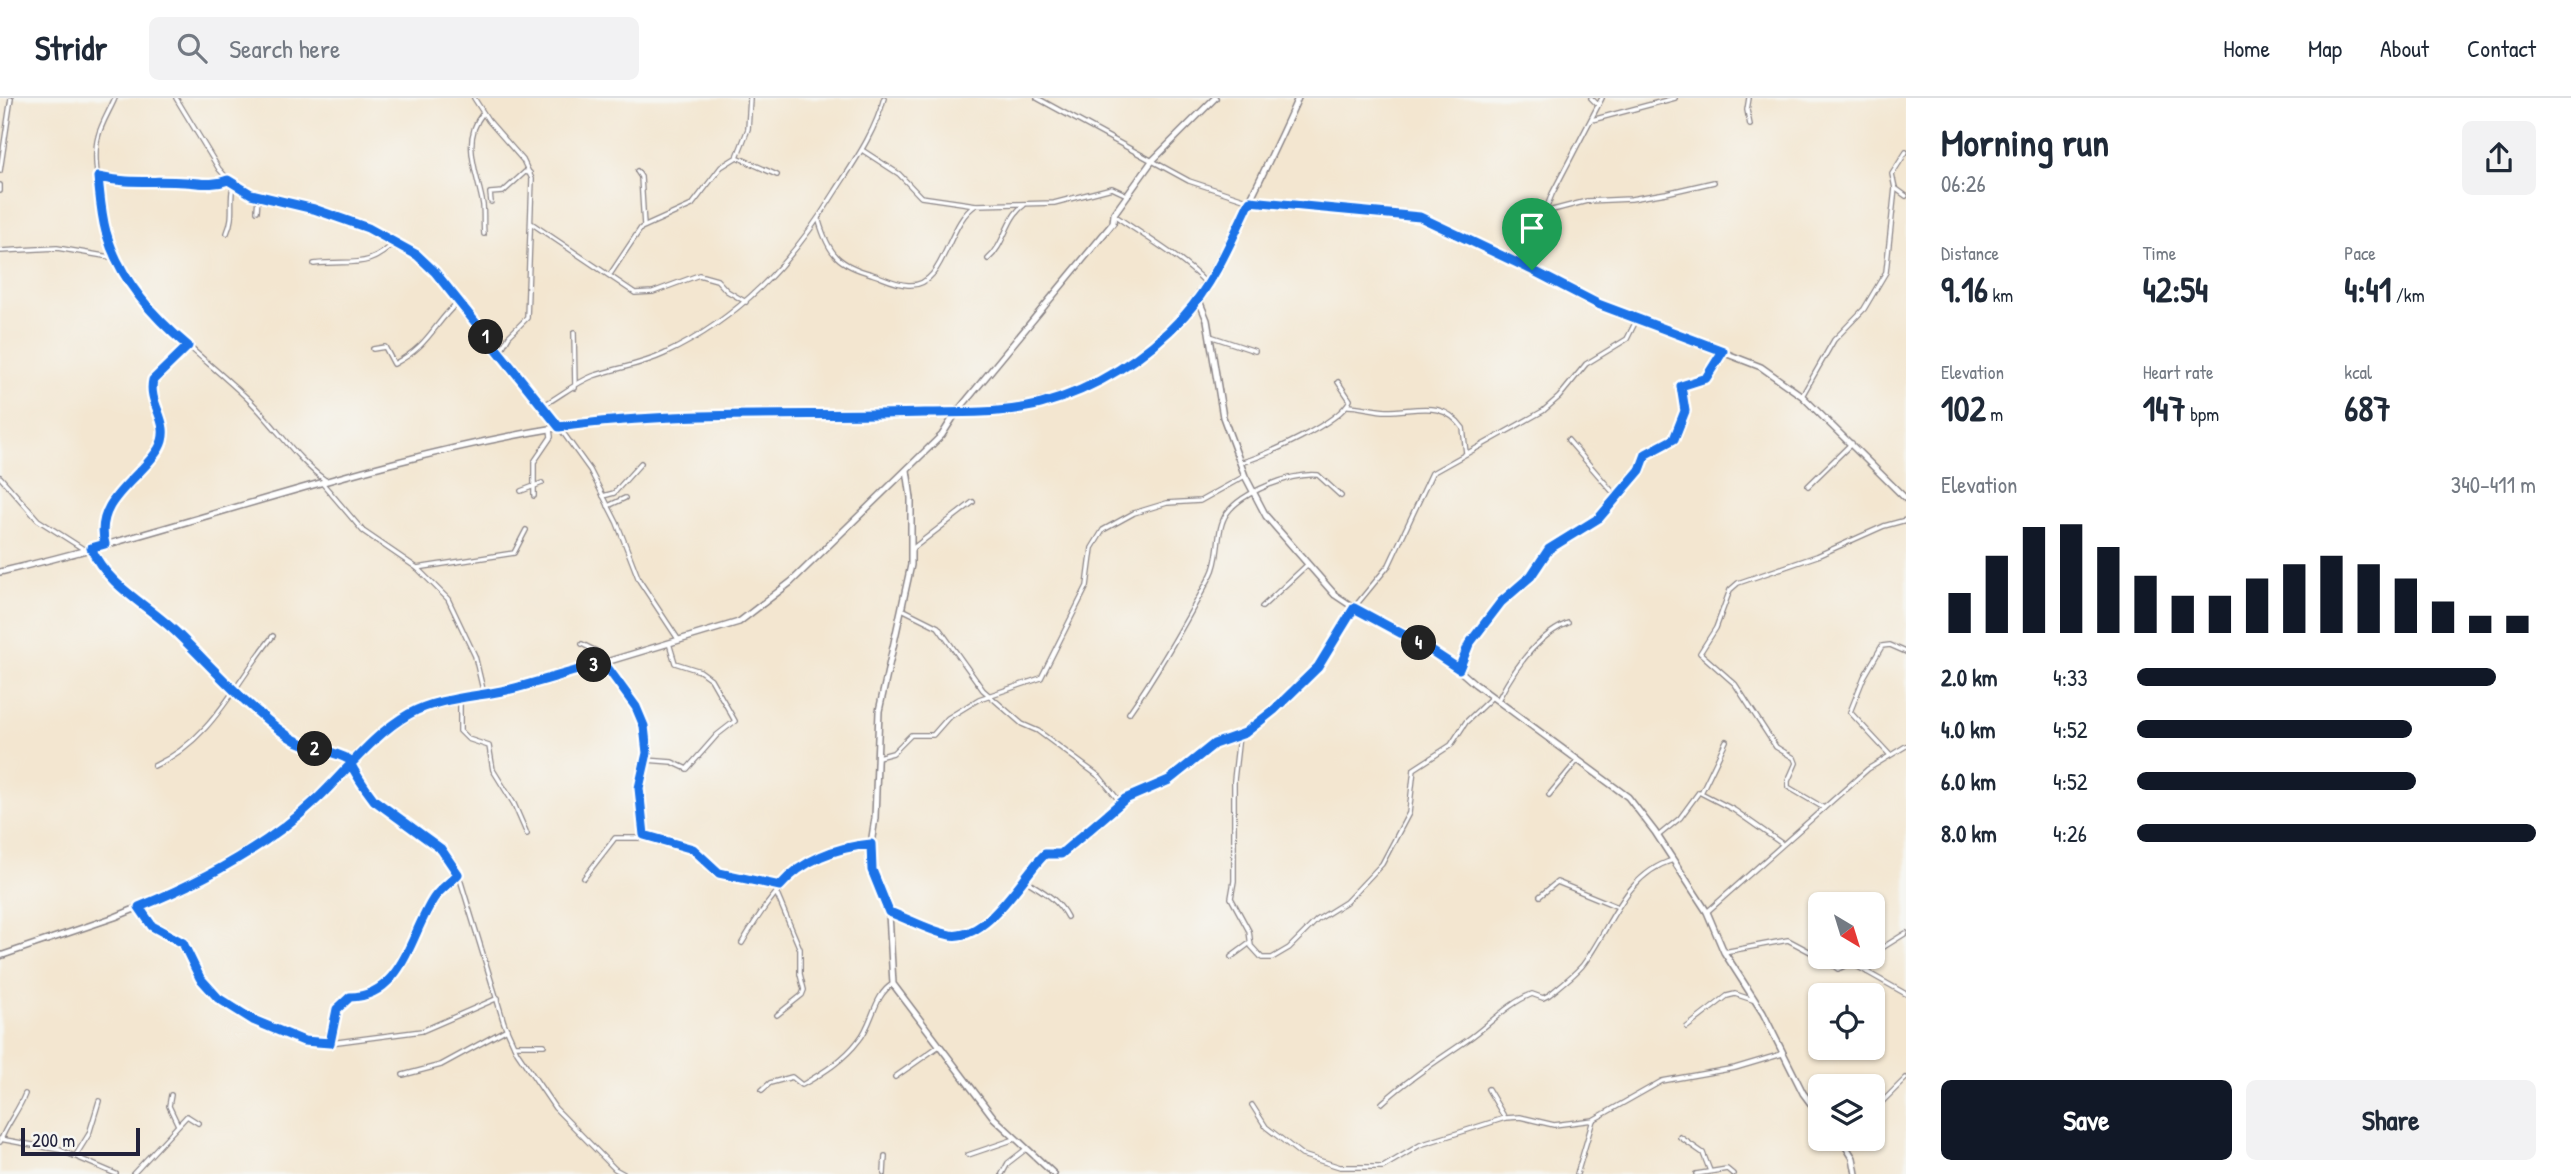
<!DOCTYPE html>
<html lang="en">
<head>
<meta charset="utf-8">
<style>
	body { margin:0; font-family:"Patrick Hand",sans-serif; background:#f2f2f3; color:#1f2937; height:100vh; display:flex; flex-direction:column; font-size:26px; white-space:nowrap }
	* { box-sizing:border-box; margin:0 }
	p { font-size:23px; color:#747a83 }
	.icon { flex:none; width:38px; height:38px; fill:none; stroke:currentColor; stroke-width:2; stroke-linecap:round; stroke-linejoin:round }
	.map { position:relative; flex:1; overflow:hidden }
	.drawer { display:flex; flex-direction:column; background:#fff; width:665px }
	.drawer>* { flex:none }
	.needle { width:46px; rotate:142deg }
	.fabs { position:absolute; left:1808px; top:794px; display:grid; gap:14px }
	.fabs a { display:grid; place-items:center; width:77px; height:77px; border-radius:10px; background:#fff; box-shadow:0 2px 5px #0004; font-size:35px }
	.scale { position:absolute; left:21px; bottom:18px; width:119px; box-sizing:border-box; padding-left:7px; border:4px solid #22223b; border-top:0; font-size:19px; line-height:24px; white-space:nowrap; color:#22223b; -webkit-text-stroke:5px #f6f6f2; paint-order:stroke }
	.pin { position:absolute; display:grid; place-items:center; width:60px; height:60px; color:#fff; margin:-72px -30px; border-radius:50% 50% 50% 0; rotate:-45deg; box-shadow:0 0 7px #0007 }
	.pin .icon { rotate:45deg }
	.km { position:absolute; width:35px; height:35px; margin:-18px; border-radius:50%; background:#222; color:#fff; font-size:19px; line-height:35px; text-align:center }
	.round { display:grid; place-items:center; flex:none; width:74px; height:74px; border-radius:10px; background:#f2f2f3 }
	.overview { display:flex; align-items:center; justify-content:space-between; height:119px; padding:0 35px }
	h1 { font-size:38px; font-weight:700; line-height:52px }
	.stats { display:grid; grid-template-columns:repeat(3,1fr); gap:10px; height:119px; padding:7px 35px }
	.stats div { display:grid; align-content:center }
	.stats b { font-size:35px; font-weight:700 }
	.stats small { font-size:19px; font-weight:400 }
	.stats p { font-size:19px }
	.chart { height:196px; padding:14px 35px }
	.chart p { display:flex; justify-content:space-between }
	.chart svg { width:100%; height:126px; margin-top:7px; stroke:#111827; stroke-width:6 }
	.button { display:flex; gap:14px; margin-top:auto; padding:14px 35px }
	.button a { flex:1; height:80px; border-radius:10px; background:#111827; color:#fff; font-size:28px; font-weight:700; line-height:80px; text-align:center }
	.button a+a { background:#f2f2f3; color:#1f2937 }
	ul { padding:0 35px; list-style:none; font-size:23px }
	li { display:grid; grid-template-columns:112px 84px 1fr; align-items:center; height:52px }
	li i { height:18px; border-radius:9px; background:#111827 }
	header { display:flex; align-items:center; gap:42px; box-sizing:border-box; height:98px; padding:0 35px; background:#fff; border-bottom:2px solid #e0e1e3 }
	header strong { font-size:33px }
	nav { display:flex; gap:38px; margin-inline-start:auto; font-size:24px }
	.search { width:490px; height:63px; background:#f2f2f3; display:flex; align-items:center; gap:18px; box-sizing:border-box; padding:0 24px; border-radius:10px; color:#747a83; font-size:26px }
	main { display:flex; flex:1; min-height:0 }
	.map>svg:first-child { display:block }
	.lines { fill:none; stroke-linecap:round; stroke-linejoin:round }
	.street-casing { stroke:#8a8486; stroke-width:6 }
	.secondary-casing { stroke:#8a8486; stroke-width:8 }
	.primary-casing { stroke:#8a8486; stroke-width:8 }
	.street { stroke:#fff; stroke-width:3.5 }
	.secondary { stroke:#fff; stroke-width:5 }
	.primary { stroke:#fff; stroke-width:5 }
	.route-casing { stroke:#fff; stroke-width:14 }
	.route { stroke:#1a73e8; stroke-width:9 }
</style>
</head>
<body>
<header>
<strong>Stridr</strong>
<div class="search"><svg class="icon" aria-label="search" viewBox="0 0 24 24"><circle cx="10" cy="10" r="6"/><path d="M15 15l6 6"/></svg>Search here</div>
<nav><a>Home</a><a>Map</a><a>About</a><a>Contact</a></nav>
</header>
<main>
<div class="map">
<svg width="1906" height="1076" viewBox="0 0 1906 1076">
	<rect width="100%" height="100%" fill="#f6f6f2"/>
	<filter id="ink" filterUnits="userSpaceOnUse"><feTurbulence type="fractalNoise" baseFrequency=".0143" numOctaves="2"/><feDisplacementMap in="SourceGraphic" scale="14" xChannelSelector="R" yChannelSelector="G"/><feConvolveMatrix kernelMatrix="1 2 1 2 8 2 1 2 1" color-interpolation-filters="sRGB"/></filter>
	<filter id="wash" filterUnits="userSpaceOnUse"><feTurbulence type="fractalNoise" baseFrequency=".00686" numOctaves="4" result="noise"/><feDisplacementMap in="SourceGraphic" scale="28" xChannelSelector="R" yChannelSelector="G"/><feGaussianBlur stdDeviation="1.57" result="paint"/><feColorMatrix in="noise" values="0 0 0 0 0 0 0 0 0 0 0 0 0 0 0 0 0 1.4 0 .05"/><feComposite in="paint" operator="in"/></filter>
	<g filter="url(#wash)">
		<rect width="100%" height="100%" fill="#f3e6d0"/>
	</g>
	<g filter="url(#ink)">
		<g class="lines">
			<g class="street-casing">
				<g id="street">
					<path d="M115,0c-5,12 -14,26 -17,39 -5,19 0,44 3,63 14,100 81,136 148,200 26,25 47,59 76,80"/>
					<polyline points="176,0 219,71 233,87 251,96 314,111 367,130 396,143 435,174 559,329 590,372 617,425 639,482 678,541"/>
					<polyline points="474,0 488,22 523,62 532,81 527,220 509,238 499,256"/>
					<polyline points="1037,0 1189,83 1250,103"/>
					<polyline points="1591,0 1598,7"/>
					<polyline points="1749,0 1747,12 1750,27"/>
					<path d="M483,15c-23,28 -5,61 0,92 1,10 0,19 1,29"/>
					<polyline points="1592,22 1675,0"/>
					<polyline points="862,52 899,76 921,99 976,107"/>
					<polyline points="1906,54 1892,76 1895,90 1906,98"/>
					<polyline points="737,59 777,77"/>
					<polyline points="0,73 11,0"/>
					<polyline points="637,73 641,79 644,128"/>
					<path d="M98,79c30,7 56,4 85,5 17,0 29,5 45,-2"/>
					<polyline points="0,87 0,93"/>
					<polyline points="491,104 490,95 503,94 525,74 530,75"/>
					<polyline points="257,113 258,99"/>
					<polyline points="1545,114 1587,103 1631,101 1666,95 1714,84"/>
					<path d="M1114,117c31,22 66,41 92,68"/>
					<path d="M819,123c10,34 20,44 53,53 12,4 22,10 36,11 38,3 38,-62 68,-80l78,-2 58,-15 15,7"/>
					<polyline points="531,125 635,195 653,194 699,177 717,182 727,193 746,204"/>
					<path d="M227,135c8,-18 2,-29 6,-48"/>
					<polyline points="0,153 57,150 116,160"/>
					<path d="M988,161c17,-14 18,-41 36,-54"/>
					<path d="M314,166c38,-5 53,7 82,-23"/>
					<polyline points="1532,172 1545,114 1552,96 1602,0"/>
					<polyline points="611,175 641,130 692,107 721,69 737,59 748,31 750,0"/>
					<polyline points="574,234 575,290"/>
					<polyline points="1210,238 1255,253"/>
					<path d="M373,251l12,-2 9,17c36,-19 38,-38 64,-62"/>
					<polyline points="1802,298 1834,242 1864,211 1886,174 1895,90"/>
					<path d="M542,308c17,-9 33,-23 51,-30 23,-8 48,-11 71,-22 75,-35 128,-92 171,-162 19,-30 40,-59 49,-94"/>
					<path d="M1348,308c13,0 26,5 39,5 30,0 55,-12 76,17l3,25"/>
					<polyline points="1568,342 1617,399"/>
					<path d="M1240,365c24,-7 100,-40 110,-63l-12,-18"/>
					<polyline points="0,379 38,422 85,452"/>
					<polyline points="323,386 363,433 417,470 448,501 475,558 484,596"/>
					<polyline points="1808,388 1852,345"/>
					<polyline points="521,393 542,385"/>
					<polyline points="534,398 534,364 551,339 550,331"/>
					<polyline points="603,398 614,395 641,365"/>
					<polyline points="608,408 625,400"/>
					<path d="M105,446c-13,-43 36,-65 54,-96 15,-25 -12,-43 -5,-68l34,-34"/>
					<polyline points="92,451 109,478 176,534 243,601 297,643 346,659 374,702 441,751 460,781 504,925 517,954 555,1010 615,1071 624,1076"/>
					<polyline points="912,451 973,404"/>
					<polyline points="417,470 514,455 526,432"/>
					<polyline points="1262,509 1308,466"/>
					<polyline points="902,511 938,529 983,592 1022,626 1038,633 1100,679 1120,704"/>
					<polyline points="582,546 598,554 636,609 644,628 647,655 639,690 644,737 693,751 719,775 780,788"/>
					<polyline points="1459,571 1469,546 1497,508 1531,478 1549,451 1599,420 1640,372 1646,356 1674,340 1685,313 1681,288 1706,280 1722,254"/>
					<polyline points="460,601 460,633 468,641 489,648 493,672 514,706 527,736"/>
					<path d="M1498,602c15,-29 38,-64 70,-77"/>
					<path d="M1129,615c31,-44 57,-91 82,-138 10,-18 4,-45 16,-62 15,-21 66,-41 91,-38l23,21"/>
					<polyline points="1239,638 1234,682 1234,783 1231,800 1249,833 1251,848 1262,860 1272,860 1289,850 1317,822 1346,804 1382,766 1409,715 1414,671 1451,647 1466,624 1492,599"/>
					<polyline points="1726,643 1701,695 1734,712 1781,745"/>
					<polyline points="1889,656 1850,614 1864,579 1882,548 1890,547 1906,554"/>
					<polyline points="878,659 893,655 911,637 933,637 948,620 979,601 1041,580 1087,488 1092,450 1103,432 1134,415 1167,405 1200,403 1245,378"/>
					<polyline points="646,662 672,664 687,671 717,637 735,623 711,581 700,573 675,565 669,545"/>
					<path d="M154,668c58,-26 81,-83 119,-130"/>
					<polyline points="1549,697 1577,663"/>
					<polyline points="1824,710 1788,689 1788,683 1796,665 1794,660 1776,649 1735,586 1700,555 1716,530 1730,492 1738,485 1817,458 1884,428 1906,422"/>
					<polyline points="1658,738 1680,720 1699,694"/>
					<polyline points="584,780 615,740 641,740 644,737"/>
					<path d="M1025,782c17,11 32,18 42,37"/>
					<polyline points="776,794 800,851 800,876 804,892 802,897 777,917"/>
					<polyline points="1540,798 1557,784 1618,809"/>
					<path d="M139,809l13,19 31,17 17,35 18,20 34,21 52,22 26,2 7,-34 13,-12c52,-1 61,-62 84,-99 6,-9 16,-15 23,-24"/>
					<polyline points="1707,814 1868,671 1906,648"/>
					<path d="M889,815c21,6 40,18 61,22 38,6 72,-58 95,-81h16l64,-55 44,-19 45,-36 31,-11 29,-23 44,-43 30,-52 41,-50 43,-92 111,-62 16,-14 27,-33 41,-25 10,-20"/>
					<path d="M742,845c32,-54 61,-93 129,-99"/>
					<polyline points="1724,854 1788,842 1820,859"/>
					<polyline points="1231,859 1250,845"/>
					<polyline points="1821,859 1838,871 1851,865 1906,896"/>
					<polyline points="1867,874 1882,850 1906,835"/>
					<polyline points="1687,929 1727,898 1735,896 1753,902"/>
					<polyline points="330,945 422,933 498,900"/>
					<polyline points="514,947 544,947"/>
					<polyline points="403,977 441,967 507,931"/>
					<polyline points="895,979 939,948"/>
					<polyline points="1488,991 1505,1020"/>
					<path d="M762,992l8,-7 22,-6 10,8c21,-12 42,-25 57,-45 14,-16 15,-46 34,-56"/>
					<polyline points="171,997 169,1008 178,1027"/>
					<path d="M1382,1005c26,-24 55,-42 84,-62 21,-14 42,-38 66,-47l11,4 6,-3c11,-9 23,-18 33,-29 29,-37 41,-91 91,-106"/>
					<polyline points="1252,1007 1266,1029 1302,1057 1340,1069 1383,1069 1420,1047 1505,1020 1520,1019 1554,1027 1593,1022 1662,983 1735,970 1782,956"/>
					<polyline points="1874,1012 1906,980"/>
					<polyline points="1680,1039 1703,1055 1710,1073"/>
					<polyline points="0,1041 60,1052 116,1076"/>
					<path d="M0,1044c7,-19 18,-30 25,-48"/>
					<polyline points="76,1057 89,1036 99,1003"/>
					<polyline points="968,1057 1015,1041"/>
					<polyline points="133,1076 187,1018 198,1025"/>
					<polyline points="884,1076 885,1058"/>
					<polyline points="1002,1076 1008,1065 1026,1051"/>
					<polyline points="1577,1076 1593,1022"/>
					<polyline points="1696,1076 1727,1071 1733,1076"/>
				</g>
			</g>
			<g class="secondary-casing">
				<g id="secondary">
					<polyline points="1250,103 1403,116 1434,124 1598,206 1761,269 1802,298 1906,401"/>
					<polyline points="1198,200 1207,222 1223,319 1245,378 1266,418 1335,497 1365,517 1444,559 1475,586 1628,699 1655,734 1707,814 1724,854 1763,915 1803,995 1820,1018"/>
					<polyline points="907,372 911,400 911,467 879,613 875,720 871,746 872,772 889,815 893,886 994,1020 1054,1076"/>
					<polyline points="0,858 115,819 186,790 223,769 290,724 381,637 422,610 533,586 739,524 791,484 942,337 956,315 1113,125 1114,116 1152,63 1215,0"/>
					<polyline points="1841,1041 1853,1060 1856,1076"/>
				</g>
			</g>
			<g class="primary-casing">
				<path id="primary" d="M0,474c188,-44 370,-114 561,-145 117,-20 237,-7 356,-13 80,-4 126,-1 199,-43 74,-43 99,-101 135,-173 16,-33 32,-66 47,-100"/>
			</g>
			<use href="#street" class="street"/>
			<use href="#secondary" class="secondary"/>
			<use href="#primary" class="primary"/>
		</g>
	</g>
	<g class="lines" filter="url(#ink)">
		<g class="route-casing">
			<path id="route" d="M1532,172l-112,-53 -170,-16c-19,40 -36,82 -66,115 -38,41 -88,73 -143,88 -38,10 -76,8 -116,9 -122,4 -244,-3 -366,14l-124,-155 -18,-17 -49,-27 -54,-19 -63,-15 -23,-14c-15,6 -27,3 -43,2 -30,-2 -57,2 -87,-5 2,18 3,37 8,55 13,46 46,84 82,114l-35,34c-6,25 20,43 6,68 -18,31 -66,52 -54,96l-14,4c17,39 58,57 87,86 36,35 69,73 110,102 18,13 42,13 60,23 7,14 16,28 26,41l67,49 17,25c-7,8 -18,15 -24,24 -24,36 -31,98 -84,99l-13,12 -7,34 -26,-2 -51,-21 -35,-22 -18,-20 -17,-35 -31,-17 -13,-19c64,-26 126,-59 177,-107 30,-28 56,-65 93,-86 29,-16 66,-17 98,-24 33,-8 65,-19 97,-27l32,44 8,19 3,27 -8,35 5,47 49,14 26,24 61,13c22,-26 57,-39 91,-42l1,26 17,42c20,7 40,19 61,23 38,6 72,-59 95,-81h16l64,-55 44,-19 45,-36 31,-11 29,-23 44,-43 36,-59 67,36 38,25 10,-25 32,-42 30,-26 18,-27 50,-31 41,-48 6,-16 28,-15 11,-28 -4,-25 25,-8 17,-27 -125,-47 -66,-34"/>
		</g>
		<use href="#route" class="route"/>
	</g>
</svg>
<div class="fabs">
<a><svg class="needle" viewBox="-14 -14 28 28"><path d="M0-13l5 13h-10z" fill="#e53935"/><path d="M0 13l5-13h-10z" fill="#747a83"/></svg></a>
<a><svg class="icon" aria-label="locate" viewBox="0 0 24 24"><circle cx="12" cy="12" r="6"/><path d="M12 2v4M12 18v4M2 12h4M18 12h4"/></svg></a>
<a><svg class="icon" aria-label="layers" viewBox="0 0 24 24"><path d="M12 4l9 5-9 5-9-5zM3 14l9 5 9-5"/></svg></a>
</div>
<div class="scale">200 m</div>
<div class="pin" style="left:1532px;top:172px;background:#1e9e55"><svg class="icon" aria-label="arrive" viewBox="0 0 24 24"><path d="M6 21V4h12l-3 4 3 4H6"/></svg></div>
<b class="km" style="left:486px;top:239px">1</b>
<b class="km" style="left:315px;top:651px">2</b>
<b class="km" style="left:594px;top:567px">3</b>
<b class="km" style="left:1419px;top:545px">4</b>
</div>
<section class="drawer">
<div class="overview"><div><h1>Morning run</h1><p>06:26</p></div><a class="round"><svg class="icon" aria-label="share" viewBox="0 0 24 24"><path d="M12 15V3M7 8l5-5 5 5M5 13v7h14v-7"/></svg></a></div>
<div class="stats">
<div><p>Distance</p><b>9.16<small> km</small></b></div>
<div><p>Time</p><b>42:54</b></div>
<div><p>Pace</p><b>4:41<small> /km</small></b></div>
</div>
<div class="stats">
<div><p>Elevation</p><b>102<small> m</small></b></div>
<div><p>Heart rate</p><b>147<small> bpm</small></b></div>
<div><p>kcal</p><b>687</b></div>
</div>
<div class="chart"><p><span>Elevation</span>340–411 m</p>
<svg viewBox="0 0 160 44" preserveAspectRatio="none"><path d="M5 44V30M15 44V17M25 44V7M35 44V6M45 44V14M55 44V24M65 44V31M75 44V31M85 44V25M95 44V20M105 44V17M115 44V20M125 44V25M135 44V33M145 44V38M155 44V38"/></svg>
</div>
<ul>
<li><b>2.0 km</b>4:33<i style="width:90%"></i></li>
<li><b>4.0 km</b>4:52<i style="width:69%"></i></li>
<li><b>6.0 km</b>4:52<i style="width:70%"></i></li>
<li><b>8.0 km</b>4:26<i style="width:100%"></i></li>
</ul>
<div class="button"><a>Save</a><a>Share</a></div>
</section>
</main>
</body>
</html>
